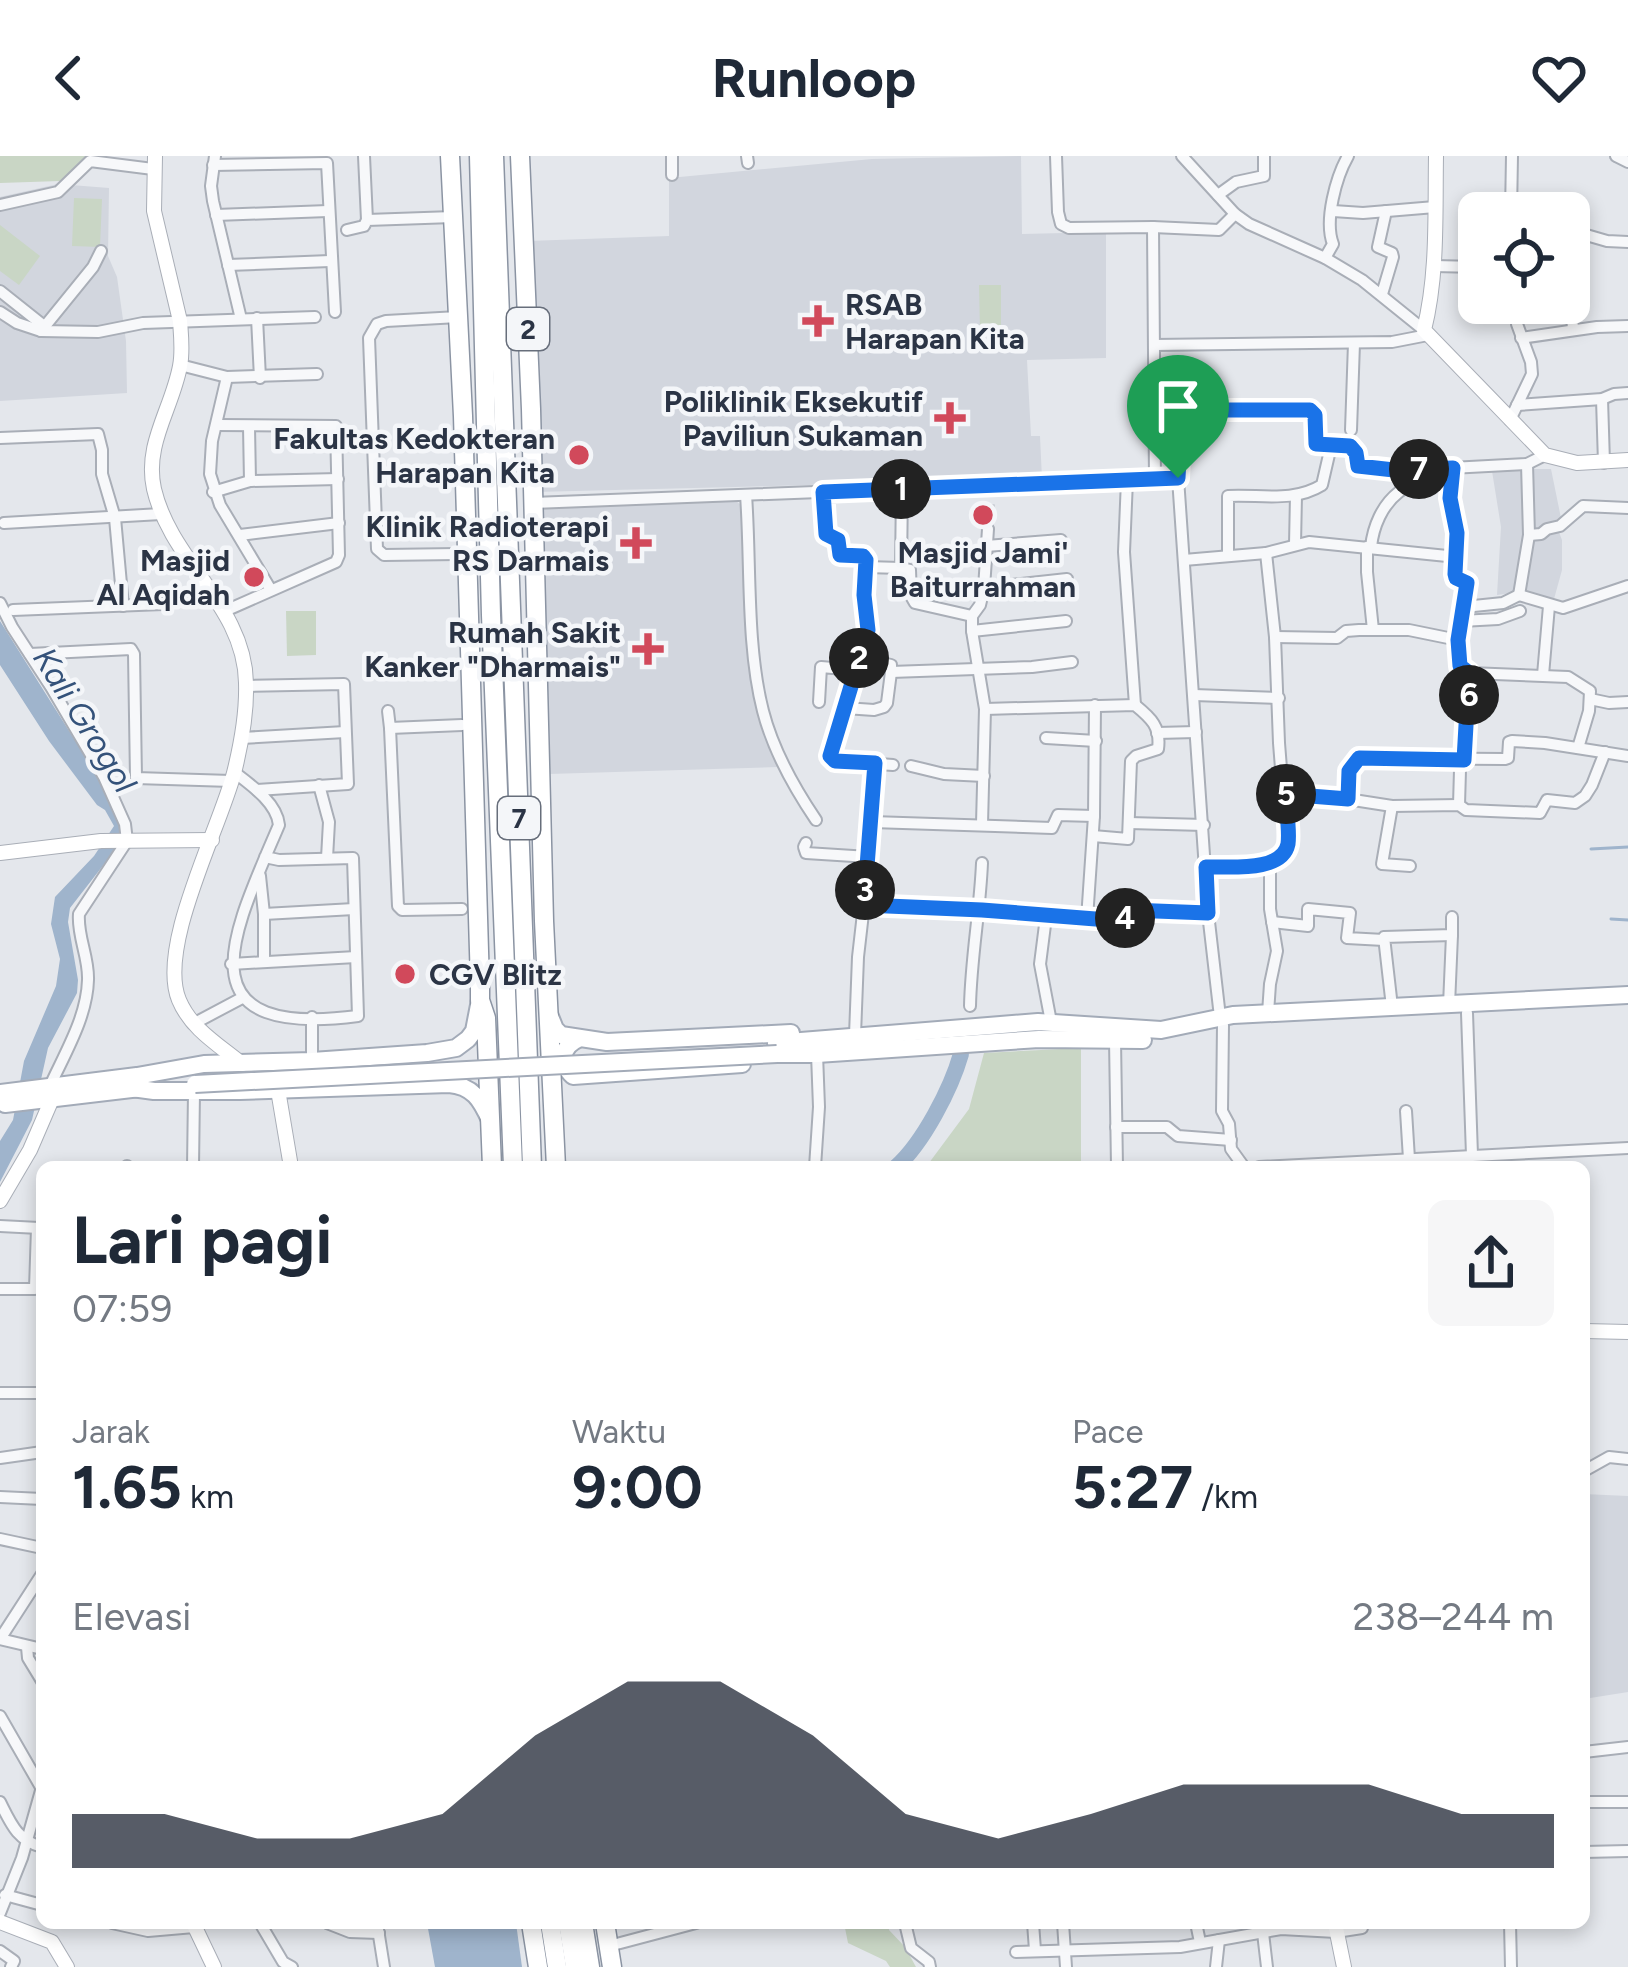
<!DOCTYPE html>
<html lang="id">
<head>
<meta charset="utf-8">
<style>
	body { margin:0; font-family:Figtree,sans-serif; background:#f6f6f7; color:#1f2937; height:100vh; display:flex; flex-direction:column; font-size:45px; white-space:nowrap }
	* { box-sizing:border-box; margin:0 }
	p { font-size:39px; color:#747a83 }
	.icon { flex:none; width:66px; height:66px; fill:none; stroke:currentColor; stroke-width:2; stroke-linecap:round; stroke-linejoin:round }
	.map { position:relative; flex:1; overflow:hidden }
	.drawer { position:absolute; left:36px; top:1005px; width:1554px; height:768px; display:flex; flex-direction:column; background:#fff; border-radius:18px; box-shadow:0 6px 18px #0003 }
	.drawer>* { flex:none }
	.buttons { position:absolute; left:1458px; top:36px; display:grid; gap:24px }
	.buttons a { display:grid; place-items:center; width:132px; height:132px; border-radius:18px; background:#fff; box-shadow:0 6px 18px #0003; font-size:60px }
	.pin { position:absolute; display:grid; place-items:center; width:102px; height:102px; color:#fff; margin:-123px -51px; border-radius:50% 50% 50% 0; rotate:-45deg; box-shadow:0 0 12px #0007 }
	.pin .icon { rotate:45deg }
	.km { position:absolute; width:60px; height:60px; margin:-30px; border-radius:50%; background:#222; color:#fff; font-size:33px; line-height:60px; text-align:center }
	.round { display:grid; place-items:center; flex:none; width:126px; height:126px; border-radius:18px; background:#f6f6f7 }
	.overview { display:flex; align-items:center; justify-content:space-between; height:204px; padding:0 36px }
	h1 { font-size:66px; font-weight:700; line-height:90px }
	.figures { display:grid; grid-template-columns:repeat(3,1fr); gap:18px; height:204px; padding:12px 36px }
	.figures div { display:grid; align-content:center }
	.figures b { font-size:60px; font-weight:700 }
	.figures small { font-size:33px; font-weight:400 }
	.figures p { font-size:33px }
	.chart { height:336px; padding:24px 36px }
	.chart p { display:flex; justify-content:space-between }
	.chart svg { width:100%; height:216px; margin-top:12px; fill:#111827; opacity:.7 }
	header { display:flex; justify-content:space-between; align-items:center; height:156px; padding:0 36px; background:#fff; font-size:54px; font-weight:700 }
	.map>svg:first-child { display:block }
	.built { fill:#d2d6de }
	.green { fill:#c9d6c5 }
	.water { fill:#9fb4cc }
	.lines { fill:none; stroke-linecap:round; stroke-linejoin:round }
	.stream { stroke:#9fb4cc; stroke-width:3 }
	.river { stroke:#9fb4cc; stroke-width:16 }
	.street-tunnel { stroke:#bfc3cb; stroke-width:10; stroke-dasharray:10 5; stroke-linecap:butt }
	.street-casing { stroke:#a9aeb7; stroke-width:14 }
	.secondary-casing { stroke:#a9aeb7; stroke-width:16 }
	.primary-casing { stroke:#a3abb8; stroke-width:20 }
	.highway-casing { stroke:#8b94a3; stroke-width:21 }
	.street { stroke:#f7f8fa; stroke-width:10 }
	.secondary { stroke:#fff; stroke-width:14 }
	.primary { stroke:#fff; stroke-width:16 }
	.highway { stroke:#fff; stroke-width:18 }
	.primary-bridge-casing { stroke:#a3abb8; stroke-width:20; stroke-linecap:butt }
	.primary-bridge { stroke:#fff; stroke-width:16 }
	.route-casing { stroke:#fff; stroke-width:24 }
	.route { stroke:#1a73e8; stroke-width:15 }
	.poi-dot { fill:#d1495b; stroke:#f4f6f9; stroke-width:4.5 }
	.labels { text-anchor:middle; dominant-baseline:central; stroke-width:9; stroke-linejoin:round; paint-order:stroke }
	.shield { fill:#f4f6f9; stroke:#676e7b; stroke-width:3 }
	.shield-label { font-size:27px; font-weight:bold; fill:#2b3445 }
	.poi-label { font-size:30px; font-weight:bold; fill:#2b3445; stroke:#f4f6f9; text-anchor:end }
	.water-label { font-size:33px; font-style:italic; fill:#34527a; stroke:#f4f6f9 }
</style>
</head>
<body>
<header><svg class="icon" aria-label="back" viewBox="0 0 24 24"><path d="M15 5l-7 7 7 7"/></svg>Runloop<svg class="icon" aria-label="heart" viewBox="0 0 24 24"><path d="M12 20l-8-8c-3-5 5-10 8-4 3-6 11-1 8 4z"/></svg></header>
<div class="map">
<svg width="1628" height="1811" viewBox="0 0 1628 1811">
	<rect width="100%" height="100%" fill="#e4e7ec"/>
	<g class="built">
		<polygon points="1021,0 1022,78 1106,76 1106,202 1027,204 1031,280 1040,280 1042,323 535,336 528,85 669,80 669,22 872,3"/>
		<polygon points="58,28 109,32 108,100 117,121 126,185 127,237 0,245 0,41"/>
		<polygon points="1530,313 1551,313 1562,367 1557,371 1562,384 1562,414 1554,443 1518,436 1497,439 1501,371 1492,315"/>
		<polygon points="735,344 743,351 753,525 770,591 778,611 549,618 544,518 545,438 535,363 537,355 543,351"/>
		<polygon points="1584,1338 1628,1340 1628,1536 1584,1543"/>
	</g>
	<g class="green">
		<polygon points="0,0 89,0 60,25 0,27"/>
		<polygon points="74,42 102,43 100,91 72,90"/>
		<polygon points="0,69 40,100 19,129 0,115"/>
		<polygon points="979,129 1001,129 1001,174 980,175"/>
		<polygon points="286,455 316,455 316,499 287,500"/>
		<polygon points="1081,892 1081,1011 926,1011 969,953 984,897"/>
		<polygon points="844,1767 888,1767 889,1774 905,1791 916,1811 890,1811 886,1805 848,1787"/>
	</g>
	<g class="water">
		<polygon points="0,465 110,640 124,675 119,689 70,752 68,766 78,824 77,837 48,892 32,964 0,1026 0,985 13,964 24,905 56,830 60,803 51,768 55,741 94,700 114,670 105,654 97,649 49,585 0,509"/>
		<polygon points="427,1767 516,1767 522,1811 435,1811"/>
	</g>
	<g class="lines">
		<g class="stream">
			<polyline points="1591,693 1628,691"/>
			<polyline points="1611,763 1628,764"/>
		</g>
		<path class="river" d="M896,1011c27,-24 55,-78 65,-113"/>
		<polyline class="street-tunnel" points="988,373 990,345"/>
		<g class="street-casing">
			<g id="street">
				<polyline points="215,0 211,30 213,45 241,163"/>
				<polyline points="364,0 367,64"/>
				<polyline points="672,0 672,19"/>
				<polyline points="747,0 748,7"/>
				<polyline points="1056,0 1058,56 1061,68 1069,72 1153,71 1219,74 1235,58"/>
				<polyline points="1182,0 1235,58 1249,68 1325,102 1362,124 1424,174"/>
				<polyline points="1616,0 1628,6"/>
				<polyline points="213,9 327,7 335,156"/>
				<polyline points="1218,39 1236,26 1264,20 1264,0"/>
				<polyline points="0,49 58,36 90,5 153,13"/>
				<polyline points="1333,55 1363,57 1435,51"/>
				<polyline points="1511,57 1512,0"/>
				<polyline points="216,59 328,55"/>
				<polyline points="1153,71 1155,323"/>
				<polyline points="347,74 364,70 367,64 453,61"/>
				<polyline points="1569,74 1607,85 1628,86"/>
				<path d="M1325,102l8,-14c-9,-23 3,-67 15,-88"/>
				<polyline points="228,109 330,105"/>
				<polyline points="1434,110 1479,111"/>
				<polyline points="1569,120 1570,149 1575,152 1572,158 1573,174"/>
				<polyline points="0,135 44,170"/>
				<polyline points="1382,138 1393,101 1392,97 1378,91 1386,55"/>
				<polyline points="0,156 17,167 41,175 98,176 143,167 315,161"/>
				<polyline points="257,162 260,222"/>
				<polyline points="41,175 93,111 101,95"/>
				<polyline points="1521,182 1597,171 1628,170"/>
				<polyline points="1154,189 1392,186 1428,179"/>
				<polyline points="180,209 227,221 317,218"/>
				<polyline points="227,221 212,285 210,318 220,349 271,434"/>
				<polyline points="1602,243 1604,307"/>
				<polyline points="1517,249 1602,243 1614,238 1628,237"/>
				<polyline points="1510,264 1532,218 1531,206 1517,168 1516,147"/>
				<polyline points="218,269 336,270 339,399 336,406 225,455"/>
				<polyline points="249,271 250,325"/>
				<polyline points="1351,274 1354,187"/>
				<polyline points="0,282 98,278 102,294 102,318 115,362 123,450"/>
				<path d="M1453,312l-3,30 7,40 -1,38 11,7c-3,29 -11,57 -6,86l9,4 -6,87 -4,10 -1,35"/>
				<polyline points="1127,324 1124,396 1135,549"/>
				<polyline points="213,336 250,325 338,323"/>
				<polyline points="823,336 826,378 838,384 840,399 863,400 866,403 864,439 868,474 830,600 835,605 893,609"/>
				<path d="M746,339c5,68 0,150 17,216 10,39 30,75 53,109"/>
				<polyline points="533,347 1178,322"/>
				<polyline points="4,367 161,358"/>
				<polyline points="240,379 339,367"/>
				<polyline points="1529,379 1541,378 1547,373 1560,370 1583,350 1628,352"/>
				<polyline points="1295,389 1296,339"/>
				<polyline points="986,390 1061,384"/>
				<polyline points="1367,391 1367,416 1373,474"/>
				<path d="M1371,391c2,-20 11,-42 28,-55 10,-8 15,-11 21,-23"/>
				<polyline points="457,398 384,399 377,393 369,182 377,168 386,165 458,161"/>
				<path d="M1228,400v-60c31,-2 65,7 94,-11l9,-39"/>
				<polyline points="1184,404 1266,397 1309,386 1457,401"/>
				<polyline points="866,411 901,412"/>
				<polyline points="901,412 910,414 911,440 915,447 972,460"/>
				<polyline points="901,412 902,333"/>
				<polyline points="984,432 1067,423"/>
				<polyline points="1519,439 1529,379 1527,308"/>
				<polyline points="1519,439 1563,452 1628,430"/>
				<path d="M0,447l12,24 39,60 53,90 21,47 2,17 -48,73c-2,22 10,43 9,66 -1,37 -23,73 -38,106"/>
				<polyline points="1464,451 1503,447 1519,439"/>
				<polyline points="13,454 163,448"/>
				<polyline points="1461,465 1498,463 1520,455"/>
				<polyline points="972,475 1066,465"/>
				<polyline points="1275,481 1337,482 1346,475 1359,474 1409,474 1458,484"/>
				<polyline points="30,498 131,493 134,498 136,622 231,625"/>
				<polyline points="859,502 891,509 891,516 1032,511 1072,506"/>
				<polyline points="1470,517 1568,521 1590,535 1589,555 1578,592"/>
				<polyline points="1543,519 1549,450"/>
				<polyline points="247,530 344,528 348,628 257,634"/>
				<polyline points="1194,539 1279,542"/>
				<polyline points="1590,543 1609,547 1628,546"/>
				<polyline points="819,546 821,511 856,514"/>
				<polyline points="845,552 874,554 884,551 887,547 891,516"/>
				<path d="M985,553l150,-4c16,13 26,22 23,44l-22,7 -5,5 -3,78 -35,-3"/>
				<polyline points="388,555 390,572 462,569"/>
				<polyline points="390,572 398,750 402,754 462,753"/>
				<polyline points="1157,577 1196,576"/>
				<polyline points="241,582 345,576"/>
				<polyline points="1046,582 1096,585"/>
				<polyline points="911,610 944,618 984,620"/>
				<path d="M234,616c17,13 43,31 45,53 -46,108 -101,214 79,191l-5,-158 -74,2 -14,-3"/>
				<polyline points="319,629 329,666 327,702"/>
				<polyline points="1285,638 1347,643 1392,650 1459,649 1466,654 1540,657 1547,644 1575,647 1585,640 1592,629 1605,596"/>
				<polyline points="1347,643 1349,615 1359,602 1505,603 1508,602 1509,586 1512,585 1545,587 1628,600"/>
				<polyline points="1392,650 1382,708 1410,710"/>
				<polyline points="872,666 1052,672 1058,659 1094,660"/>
				<polyline points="1129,667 1204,669"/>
				<polyline points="982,668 985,553 972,475 972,460 980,449 984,432 988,373"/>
				<polyline points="806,687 804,691 806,697 869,701"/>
				<path d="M1206,711c29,-1 68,7 81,-23l-8,-101 -4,-106 -9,-84"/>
				<polyline points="260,720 264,758 264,805"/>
				<polyline points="864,749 1122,765 1130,754 1208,757"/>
				<polyline points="264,758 354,753"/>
				<polyline points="1046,761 1040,808 1051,866"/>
				<polyline points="1087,763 1094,660 1095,549"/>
				<polyline points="1272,766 1308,770 1308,753 1350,757 1347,782 1384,784"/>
				<polyline points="231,808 356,801"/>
				<polyline points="1449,849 1452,779"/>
				<path d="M970,850c1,-48 10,-95 12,-143"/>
				<polyline points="1392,851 1384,781 1452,779 1452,761"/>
				<polyline points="1268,857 1270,828 1277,795 1270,753 1270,709"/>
				<polyline points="1467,857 1472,999"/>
				<polyline points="312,861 312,905"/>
				<polyline points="1220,861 1208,757 1178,322 1181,262 1188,256 1198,254 1310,255 1315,259 1316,288 1350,290 1356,297 1358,310 1394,315 1527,308 1545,299"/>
				<polyline points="193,868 242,842"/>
				<polyline points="1223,869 1222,955 1229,968 1231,993 1244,1011"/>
				<polyline points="855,879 858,801 872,679 875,607"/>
				<polyline points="1115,884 1117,1011"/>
				<polyline points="1406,955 1409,1003"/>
				<polyline points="1116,971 1167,971 1178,980 1231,984"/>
				<polyline points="127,1011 127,1010"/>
				<polyline points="193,1011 194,936"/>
				<polyline points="815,1011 819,951 817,898"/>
				<polyline points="1259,1011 1628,992"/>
				<polyline points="0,1070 39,1072"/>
				<polyline points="0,1133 35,1133 37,1072"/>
				<polyline points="0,1237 42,1237"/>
				<polyline points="0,1302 42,1296"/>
				<polyline points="1584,1315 1609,1301 1628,1303"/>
				<polyline points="0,1341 42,1343"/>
				<polyline points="0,1383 42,1392"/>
				<polyline points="42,1418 0,1483 42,1493"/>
				<polyline points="27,1491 28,1502 42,1525"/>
				<polyline points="0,1560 42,1633"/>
				<polyline points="1584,1596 1628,1591"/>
				<path d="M0,1646c11,22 17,38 42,45"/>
				<polyline points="1584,1646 1628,1646"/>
				<polyline points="1584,1696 1628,1695"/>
				<polyline points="5,1739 42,1749"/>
				<polyline points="0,1757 22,1702 42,1631"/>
				<polyline points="112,1767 148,1775 194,1771"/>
				<polyline points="260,1767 283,1806 292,1811"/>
				<polyline points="327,1767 350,1776 379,1777"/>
				<polyline points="377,1767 384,1811"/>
				<polyline points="905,1767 911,1792 929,1806 930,1811"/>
				<polyline points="1033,1767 1035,1794"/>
				<polyline points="1063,1767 1066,1811"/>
				<polyline points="1196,1767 1200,1786"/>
				<polyline points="1510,1767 1511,1811"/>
				<polyline points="1263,1777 1267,1811"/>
				<polyline points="609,1790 696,1767"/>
				<polyline points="0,1795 14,1805 11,1811"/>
				<polyline points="1016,1796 1180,1791 1281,1773 1336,1776 1362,1772"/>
				<polyline points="1216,1811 1219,1784"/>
			</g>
		</g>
		<g class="secondary-casing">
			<g id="secondary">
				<path d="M155,0l-1,55 26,110c1,14 3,30 0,45 -8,43 -36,78 -26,123 17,73 91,117 92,194 1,30 -5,62 -12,90 -15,57 -77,174 -55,227 12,29 40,45 63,64"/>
				<path d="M1436,0c-1,58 2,118 -12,174l121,125 32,8 51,-3"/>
				<polyline points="0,697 101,685 212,684"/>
				<polyline points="278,934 291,1011"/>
				<polyline points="0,1045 30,994 52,943"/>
				<polyline points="1584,1175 1628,1176"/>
				<polyline points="0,1766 52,1786 67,1811"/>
				<polyline points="193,1767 214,1811"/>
				<polyline points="1335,1767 1344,1811"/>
			</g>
		</g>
		<g class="primary-casing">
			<g id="primary">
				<polyline points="549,858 555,873 561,879 607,886 791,877"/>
				<path d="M578,883c-17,8 -19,24 -5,37l169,-12"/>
				<polyline points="776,887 1038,866 1161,874 1233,859 1628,839"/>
				<polyline points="777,898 817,898 1039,883 1143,884"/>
				<path d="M132,932l22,3h86l209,-7c24,2 32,16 41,36"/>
				<polyline points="0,937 137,920 204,908 312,905 427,897 456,892 468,883 474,875 480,844"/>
				<polyline points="5,948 140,932"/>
			</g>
		</g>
		<g class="highway-casing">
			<g id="highway">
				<polyline points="450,0 463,260 480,828 480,844 486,862 492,1011"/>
				<polyline points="479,0 491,459 513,1011"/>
				<polyline points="494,0 532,1011"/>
				<polyline points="520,0 531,253 544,765 556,1011"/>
				<polyline points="531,1767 538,1811"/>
				<polyline points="550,1767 557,1811"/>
				<polyline points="568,1767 575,1811"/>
				<polyline points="583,1767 590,1811"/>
				<polyline points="605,1767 612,1811"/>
			</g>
		</g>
		<use href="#street" class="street"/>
		<use href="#secondary" class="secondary"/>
		<use href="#primary" class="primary"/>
		<use href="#highway" class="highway"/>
		<g class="primary-bridge-casing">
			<polyline id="primary-bridge" points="195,928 777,898"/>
		</g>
		<use href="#primary-bridge" class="primary-bridge"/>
	</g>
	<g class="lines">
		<g class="route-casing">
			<path id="route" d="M1198,254h112l5,5 1,29 34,2 6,7 2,13 36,4 59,-2 -3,30 7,35 -2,41 1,4 11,5 -9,57 2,26 9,7 -5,87 -105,-2 -10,13 -1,28 -63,-5c1,15 5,35 3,50 -6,29 -60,22 -82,23l2,46 -78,-3 -9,11 -139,-11 -118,-5 11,-142 -40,-2 -5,-5 38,-126 -4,-35 2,-35 -3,-4 -23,-1 -2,-15 -12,-6 -3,-42 355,-14 3,-60 6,-6z"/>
		</g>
		<use href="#route" class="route"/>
	</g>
	<g class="poi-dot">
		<path d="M812 147h12v12h12v12h-12v12h-12v-12h-12v-12h12z"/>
		<path d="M944 244h12v12h12v12h-12v12h-12v-12h-12v-12h12z"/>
		<circle cx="579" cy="299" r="12"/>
		<circle cx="983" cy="359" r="12"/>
		<path d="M630 369h12v12h12v12h-12v12h-12v-12h-12v-12h12z"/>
		<circle cx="254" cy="421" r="12"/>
		<path d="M642 475h12v12h12v12h-12v12h-12v-12h-12v-12h12z"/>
		<circle cx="405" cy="818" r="12"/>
	</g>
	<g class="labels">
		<g class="shield">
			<rect x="507" y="152" width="42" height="42" rx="9"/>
			<rect x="498" y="641" width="42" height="42" rx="9"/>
		</g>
		<g class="shield-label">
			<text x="528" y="173">2</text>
			<text x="519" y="662">7</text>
		</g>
		<g class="poi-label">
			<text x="845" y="148" text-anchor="start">RSAB<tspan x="845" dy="34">Harapan Kita</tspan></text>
			<text x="923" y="245">Poliklinik Eksekutif<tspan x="923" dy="34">Paviliun Sukaman</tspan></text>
			<text x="555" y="282">Fakultas Kedokteran<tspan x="555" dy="34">Harapan Kita</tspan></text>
			<text x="609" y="370">Klinik Radioterapi<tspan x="609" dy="34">RS Darmais</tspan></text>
			<text x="983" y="396" text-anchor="middle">Masjid Jami'<tspan x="983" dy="34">Baiturrahman</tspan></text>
			<text x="230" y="404">Masjid<tspan x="230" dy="34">Al Aqidah</tspan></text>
			<text x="621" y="476">Rumah Sakit<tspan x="621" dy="34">Kanker "Dharmais"</tspan></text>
			<text x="429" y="818" text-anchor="start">CGV Blitz</text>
		</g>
		<g class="water-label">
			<text transform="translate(85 564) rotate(58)">Kali Grogol</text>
		</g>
	</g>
</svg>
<div class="buttons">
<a><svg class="icon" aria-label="locate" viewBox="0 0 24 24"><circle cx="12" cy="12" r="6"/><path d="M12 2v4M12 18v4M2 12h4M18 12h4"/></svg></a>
</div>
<div class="pin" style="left:1178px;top:322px;background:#1e9e55"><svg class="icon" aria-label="arrive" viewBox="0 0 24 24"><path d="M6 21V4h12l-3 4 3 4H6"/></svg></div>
<b class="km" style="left:901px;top:333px">1</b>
<b class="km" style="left:859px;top:502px">2</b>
<b class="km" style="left:865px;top:734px">3</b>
<b class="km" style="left:1125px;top:762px">4</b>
<b class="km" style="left:1286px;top:638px">5</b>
<b class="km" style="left:1469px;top:539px">6</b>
<b class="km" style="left:1419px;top:313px">7</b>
<section class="drawer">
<div class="overview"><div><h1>Lari pagi</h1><p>07:59</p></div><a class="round"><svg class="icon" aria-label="share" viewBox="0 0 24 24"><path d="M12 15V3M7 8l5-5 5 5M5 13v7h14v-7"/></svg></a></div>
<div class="figures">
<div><p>Jarak</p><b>1.65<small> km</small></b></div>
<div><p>Waktu</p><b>9:00</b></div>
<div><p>Pace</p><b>5:27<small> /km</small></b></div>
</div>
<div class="chart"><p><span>Elevasi</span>238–244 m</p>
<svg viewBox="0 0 160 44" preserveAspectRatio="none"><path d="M0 44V33L10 33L20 38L30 38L40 33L50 17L60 6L70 6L80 17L90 33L100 38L110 33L120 27L130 27L140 27L150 33L160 33V44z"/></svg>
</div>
</section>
</div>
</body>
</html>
